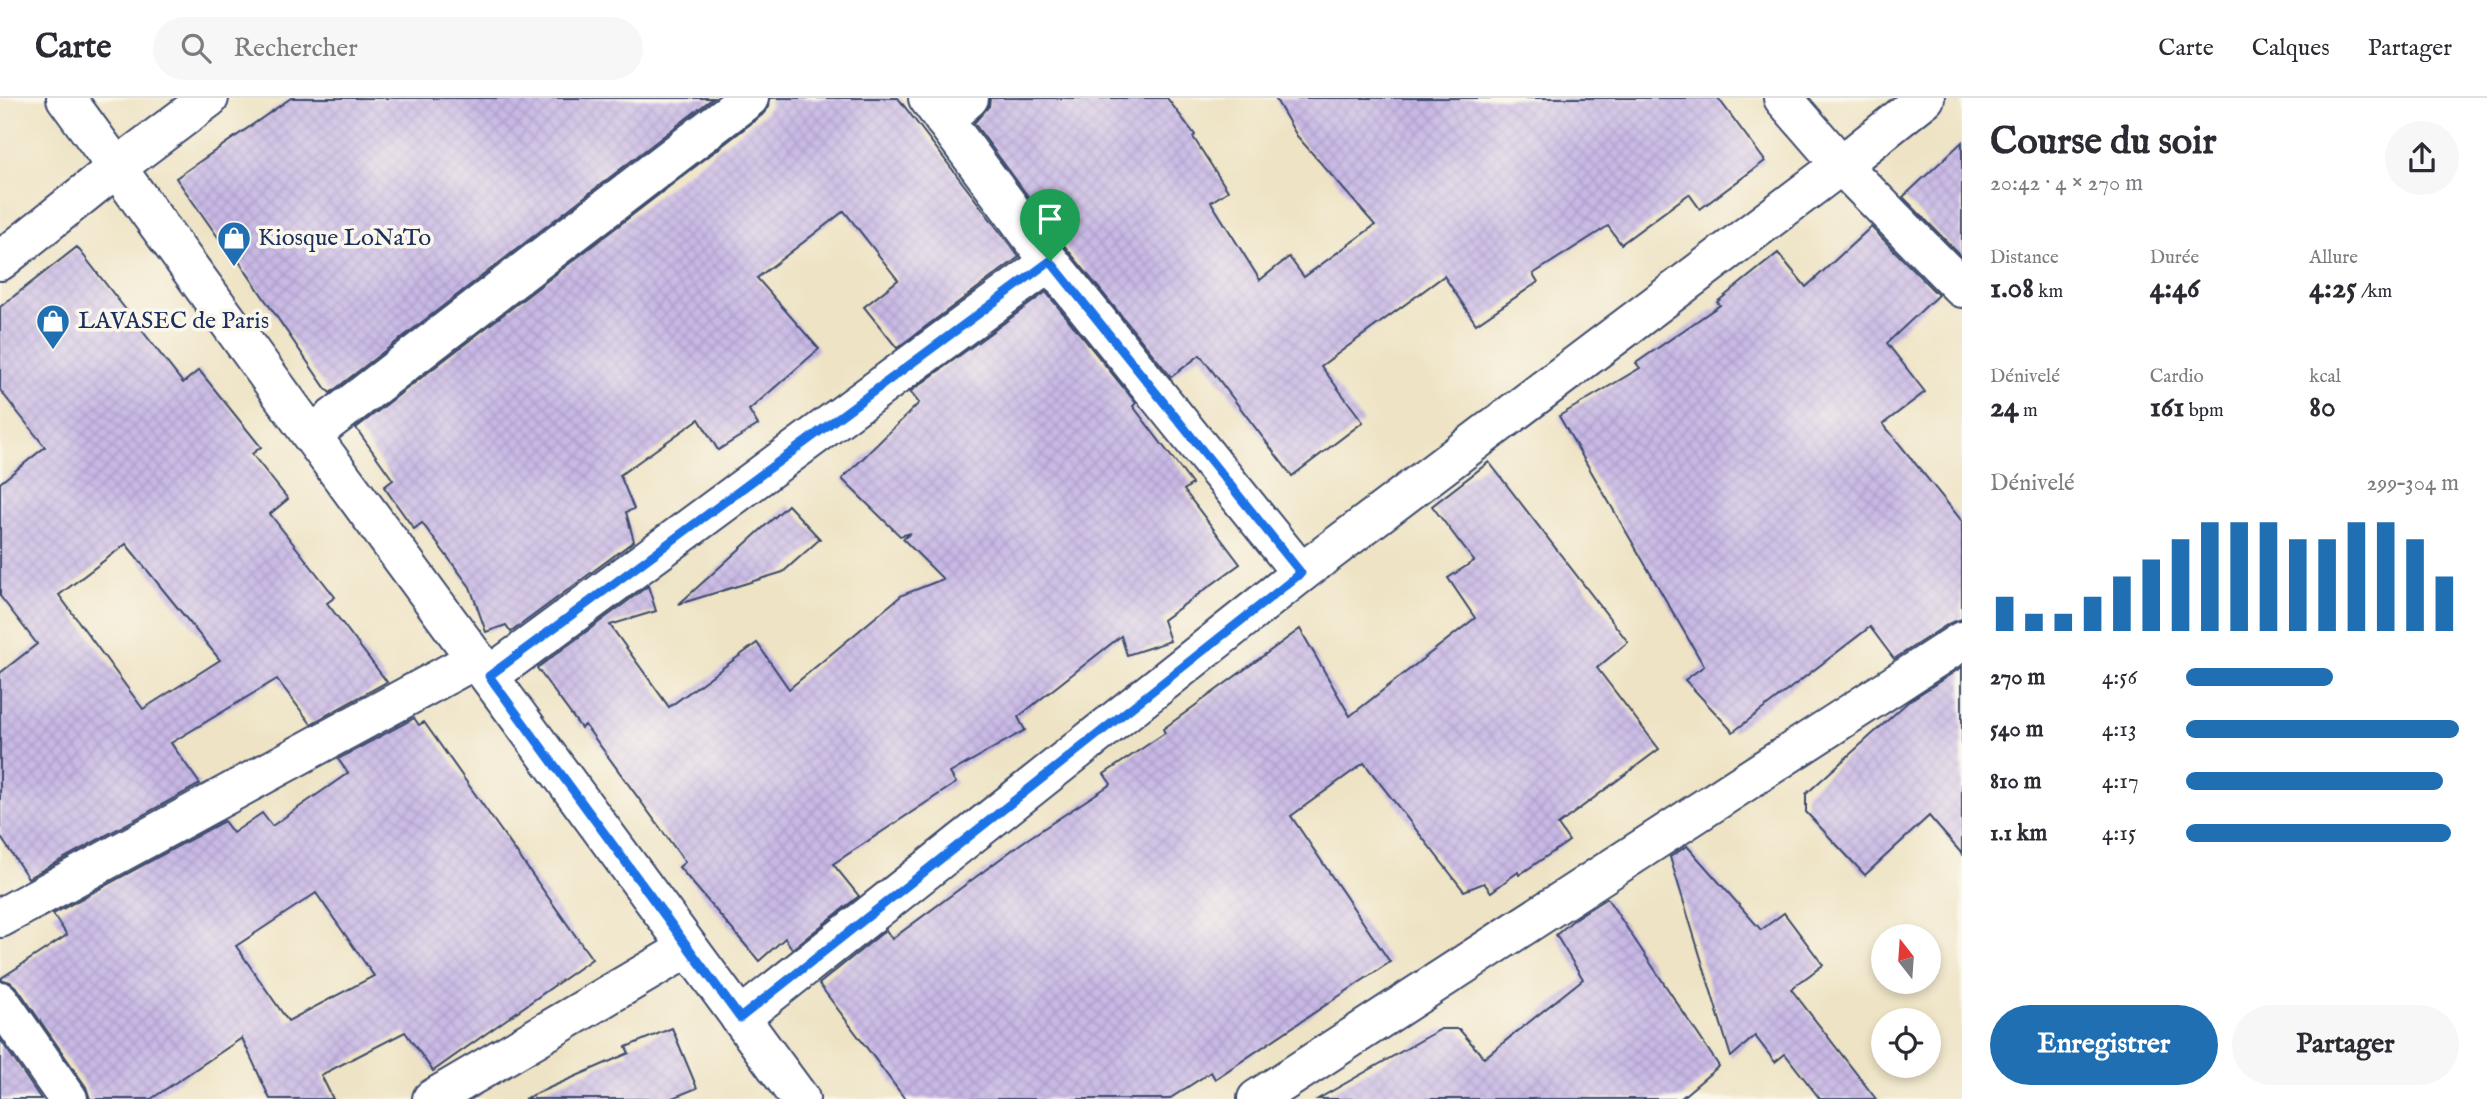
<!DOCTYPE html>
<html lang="fr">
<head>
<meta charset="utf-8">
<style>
	body { margin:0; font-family:"IM FELL English",serif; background:#f7f7f7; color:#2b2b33; height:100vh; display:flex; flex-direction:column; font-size:26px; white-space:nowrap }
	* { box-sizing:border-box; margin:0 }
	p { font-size:23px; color:#7c7c81 }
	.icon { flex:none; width:38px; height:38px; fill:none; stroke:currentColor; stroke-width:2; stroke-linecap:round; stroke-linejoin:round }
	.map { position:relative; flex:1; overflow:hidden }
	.drawer { display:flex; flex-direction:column; background:#fff; width:525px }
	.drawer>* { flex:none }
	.needle { width:46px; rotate:343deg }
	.tools { position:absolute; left:1871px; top:826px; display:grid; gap:14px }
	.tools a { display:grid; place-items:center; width:70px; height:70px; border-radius:50%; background:#fff; box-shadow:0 4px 10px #0003; font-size:35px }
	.pin { position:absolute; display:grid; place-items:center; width:60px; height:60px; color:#fff; margin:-72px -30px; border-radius:50% 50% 50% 0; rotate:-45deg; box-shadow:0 0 7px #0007 }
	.pin .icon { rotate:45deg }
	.round { display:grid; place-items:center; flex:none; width:74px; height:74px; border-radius:37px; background:#f7f7f7 }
	.head { display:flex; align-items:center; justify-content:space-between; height:119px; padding:0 28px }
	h1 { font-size:38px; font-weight:700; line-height:52px }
	.figures { display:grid; grid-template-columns:repeat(3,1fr); gap:10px; height:119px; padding:7px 28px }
	.figures div { display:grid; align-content:center }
	.figures b { font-size:30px; font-weight:700 }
	.figures small { font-size:19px; font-weight:400 }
	.figures p { font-size:19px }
	.chart { height:196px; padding:14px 28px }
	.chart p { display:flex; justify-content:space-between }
	.chart svg { width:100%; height:126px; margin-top:7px; stroke:#1f6fb2; stroke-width:6 }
	.button { display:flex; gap:14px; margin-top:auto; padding:14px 28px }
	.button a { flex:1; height:80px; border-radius:42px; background:#1f6fb2; color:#fff; font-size:28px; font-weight:700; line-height:80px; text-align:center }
	.button a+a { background:#f7f7f7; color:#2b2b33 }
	ul { padding:0 28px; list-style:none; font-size:23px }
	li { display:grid; grid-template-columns:112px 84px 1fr; align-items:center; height:52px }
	li i { height:18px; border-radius:9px; background:#1f6fb2 }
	header { display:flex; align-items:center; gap:42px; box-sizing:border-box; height:98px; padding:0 35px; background:#fff; border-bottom:2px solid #e1e1e2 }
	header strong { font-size:33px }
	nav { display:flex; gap:38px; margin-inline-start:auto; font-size:24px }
	.search { width:490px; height:63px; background:#f7f7f7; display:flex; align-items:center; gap:18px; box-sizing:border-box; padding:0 24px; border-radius:38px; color:#7c7c81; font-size:26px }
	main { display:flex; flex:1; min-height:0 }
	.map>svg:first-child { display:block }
	.building { fill:url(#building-cross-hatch); fill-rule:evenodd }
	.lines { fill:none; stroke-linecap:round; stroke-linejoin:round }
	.minor-casing { stroke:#3b4a6d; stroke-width:42 }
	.tertiary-casing { stroke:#3b4a6d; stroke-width:42 }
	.minor { stroke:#fff; stroke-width:38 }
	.tertiary { stroke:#fff; stroke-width:38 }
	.route-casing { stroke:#fff; stroke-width:14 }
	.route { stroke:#1a73e8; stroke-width:9 }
	.labels { text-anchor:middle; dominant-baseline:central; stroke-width:7; stroke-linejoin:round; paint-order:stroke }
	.poi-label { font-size:24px; fill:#1b2f5e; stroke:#fbf7ec; text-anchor:start }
</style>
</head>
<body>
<header>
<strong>Carte</strong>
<div class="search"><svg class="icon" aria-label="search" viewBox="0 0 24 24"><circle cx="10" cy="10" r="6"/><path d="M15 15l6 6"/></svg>Rechercher</div>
<nav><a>Carte</a><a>Calques</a><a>Partager</a></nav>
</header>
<main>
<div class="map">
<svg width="1962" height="1001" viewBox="0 0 1962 1001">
	<defs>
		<pattern id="building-cross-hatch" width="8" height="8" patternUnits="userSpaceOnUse" patternTransform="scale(1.75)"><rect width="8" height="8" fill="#c8b8e5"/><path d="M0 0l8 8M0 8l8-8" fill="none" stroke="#ab9ec7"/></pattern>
	</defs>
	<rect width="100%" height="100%" fill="#fbf7ec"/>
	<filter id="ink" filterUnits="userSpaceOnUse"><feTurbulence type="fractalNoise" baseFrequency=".0143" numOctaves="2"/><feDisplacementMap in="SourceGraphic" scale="14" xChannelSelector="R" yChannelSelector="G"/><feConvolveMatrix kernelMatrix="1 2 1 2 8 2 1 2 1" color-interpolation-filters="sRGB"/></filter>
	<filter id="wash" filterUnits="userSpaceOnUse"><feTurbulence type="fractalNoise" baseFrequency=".00686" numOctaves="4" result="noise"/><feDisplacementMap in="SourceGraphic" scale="28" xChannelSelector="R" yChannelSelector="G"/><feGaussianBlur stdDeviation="1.57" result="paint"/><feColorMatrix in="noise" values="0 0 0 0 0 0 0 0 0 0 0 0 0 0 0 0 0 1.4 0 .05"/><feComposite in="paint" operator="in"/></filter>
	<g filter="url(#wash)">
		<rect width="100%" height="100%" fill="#eee3c4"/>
		<g id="blocks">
			<g class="building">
				<polygon points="291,0 713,0 330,295 326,291 223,140 220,142 176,80"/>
				<polygon points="770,0 898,0 1019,159 897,250 864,209 898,182 844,113 757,180 819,251 749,312 758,327 718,352 699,321 620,377 634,411 626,414 634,443 511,534 506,527 486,534 470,489 422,425 414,431 384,389 393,382 356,330 762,17 769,9"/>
				<polygon points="990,0 1167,0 1195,37 1193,39 1228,93 1211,104 1260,182 1289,159 1304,179 1375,127 1297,38 1275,0 1718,0 1765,63 1700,111 1689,96 1621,146 1608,128 1533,176 1538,184 1476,226 1444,178 1321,268 1363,324 1292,378 1200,257 1171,279 1067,151 974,25 989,8"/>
				<polygon points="1962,44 1962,159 1903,99"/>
				<polygon points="1871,129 1938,197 1887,245 1925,294 1883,326 1962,423 1962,521 1950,525 1894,561 1870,529 1733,634 1685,582 1704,568 1559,318 1640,270 1636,265 1720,207 1717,204 1778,155 1806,189"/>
				<path d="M77,149l106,136 16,-13 62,77 -9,7 36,45 -18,15 65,83 -8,6 60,79 -76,42 -34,-45 -106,64 29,41 -172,94 -28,-42v-163l37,-29 -37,-48v-113l45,-36 -45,-57v-83zM126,446l94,116 -77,49 -84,-114z"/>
				<polygon points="1046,194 1136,305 1133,308 1192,386 1184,392 1240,466 1163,522 1170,543 1127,557 1121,538 1018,619 1025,632 950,675 956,685 833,766 859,798 792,851 785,840 759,863 679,769 685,764 585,627 581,630 537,570 648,488 656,513 610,527 669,609 757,545 789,591 902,497 943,481 903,441 911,435 900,438 842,381 919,305 910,294"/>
				<polygon points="1489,364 1628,544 1597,570 1659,651 1558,727 1569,743 1519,777 1518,774 1491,794 1484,785 1464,793 1364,665 1291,718 1390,864 1215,981 1211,974 1169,1001 905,1001 819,886 886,832 892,841 1023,744 1111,686 1104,676 1165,635 1163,631 1300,531 1350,618 1475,520 1448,480 1474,463 1432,408"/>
				<polygon points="788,407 820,441 783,474 679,506"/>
				<polygon points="1962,569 1962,756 1929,718 1865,777 1806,714 1806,696 1909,603"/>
				<path d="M414,620l5,7 5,-3 168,237 -159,112 -28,-39 -84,43 12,24h-63l-28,-61 -91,61h-61l-4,-12 -68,-98 -8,-7 -10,-3 67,-44 -14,-21 171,-93 9,12 29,-20 10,13 76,-53 -10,-14zM316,795l58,83 -86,45 -52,-75z"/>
				<polygon points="1687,748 1761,832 1784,815 1823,867 1791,891 1876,1001 1820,1001 1785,956 1775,964 1755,938 1731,959 1670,759"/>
				<polygon points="1607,800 1719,968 1680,1001 1318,1001 1441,931 1459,931 1484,960 1583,881 1556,837 1577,819"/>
				<polygon points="672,930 697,990 670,1001 524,1001 629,955 626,949"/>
				<polygon points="0,941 41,1001 0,1001"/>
			</g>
		</g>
	</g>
	<g filter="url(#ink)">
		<use href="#blocks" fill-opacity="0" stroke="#3b4a6d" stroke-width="2"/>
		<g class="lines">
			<g class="minor-casing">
				<g id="minor">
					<polyline points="928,0 1050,164 1301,475"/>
					<polyline points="1783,0 1841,67 1962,190"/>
					<polyline points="944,22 969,0"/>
					<polyline points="0,163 116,70 209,0"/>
					<polyline points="311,337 749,0"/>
					<polyline points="489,578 1050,164"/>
					<polyline points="0,820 476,561"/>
					<polyline points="0,903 68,1001"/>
					<polyline points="740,920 1301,475 1841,67 1925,0"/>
					<polyline points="432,1001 688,850"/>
					<polyline points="1257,1001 1962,543"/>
				</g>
			</g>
			<g class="tertiary-casing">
				<polyline id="tertiary" points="66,0 311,337 800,1001"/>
			</g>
			<use href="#minor" class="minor"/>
			<use href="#tertiary" class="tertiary"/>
		</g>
	</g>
	<g class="lines" filter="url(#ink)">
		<g class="route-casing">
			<polygon id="route" points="1050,163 1301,475 740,920 489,578"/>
		</g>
		<use href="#route" class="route"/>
	</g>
	<defs>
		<g id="shop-pin" transform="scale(1.75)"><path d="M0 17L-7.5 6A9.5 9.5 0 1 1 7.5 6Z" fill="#1f6fb2" stroke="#fbf7ec"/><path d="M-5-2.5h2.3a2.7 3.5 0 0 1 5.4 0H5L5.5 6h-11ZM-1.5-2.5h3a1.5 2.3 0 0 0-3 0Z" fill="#fff"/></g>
	</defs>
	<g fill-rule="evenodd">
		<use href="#shop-pin" x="234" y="140"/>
		<use href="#shop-pin" x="53" y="223"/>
	</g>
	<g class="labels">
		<g class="poi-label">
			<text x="258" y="140">Kiosque LoNaTo</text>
			<text x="78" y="223">LAVASEC de Paris</text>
		</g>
	</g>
</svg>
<div class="tools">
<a><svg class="needle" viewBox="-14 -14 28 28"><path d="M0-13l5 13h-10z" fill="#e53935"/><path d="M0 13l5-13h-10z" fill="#7c7c81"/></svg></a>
<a><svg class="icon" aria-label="locate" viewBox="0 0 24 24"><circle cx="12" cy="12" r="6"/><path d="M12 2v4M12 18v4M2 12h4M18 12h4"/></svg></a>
</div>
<div class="pin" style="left:1050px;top:163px;background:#1e9e55"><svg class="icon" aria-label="arrive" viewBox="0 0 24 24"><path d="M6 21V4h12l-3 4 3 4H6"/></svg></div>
</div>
<section class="drawer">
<div class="head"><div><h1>Course du soir</h1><p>20:42 · 4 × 270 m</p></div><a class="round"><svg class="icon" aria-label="share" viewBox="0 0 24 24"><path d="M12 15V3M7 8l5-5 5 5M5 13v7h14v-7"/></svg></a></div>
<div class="figures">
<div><p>Distance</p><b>1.08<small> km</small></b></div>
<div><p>Durée</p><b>4:46</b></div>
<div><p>Allure</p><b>4:25<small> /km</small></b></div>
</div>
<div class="figures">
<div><p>Dénivelé</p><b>24<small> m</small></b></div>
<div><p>Cardio</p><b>161<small> bpm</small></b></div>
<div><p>kcal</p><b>80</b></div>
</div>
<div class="chart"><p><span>Dénivelé</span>299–304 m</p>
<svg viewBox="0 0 160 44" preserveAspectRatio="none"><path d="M5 44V32M15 44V38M25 44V38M35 44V32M45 44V25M55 44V19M65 44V12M75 44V6M85 44V6M95 44V6M105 44V12M115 44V12M125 44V6M135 44V6M145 44V12M155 44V25"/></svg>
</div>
<ul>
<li><b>270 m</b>4:56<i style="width:54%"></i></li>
<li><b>540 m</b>4:13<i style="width:100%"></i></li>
<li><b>810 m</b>4:17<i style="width:94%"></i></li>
<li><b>1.1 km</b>4:15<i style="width:97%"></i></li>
</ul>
<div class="button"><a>Enregistrer</a><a>Partager</a></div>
</section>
</main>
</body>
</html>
